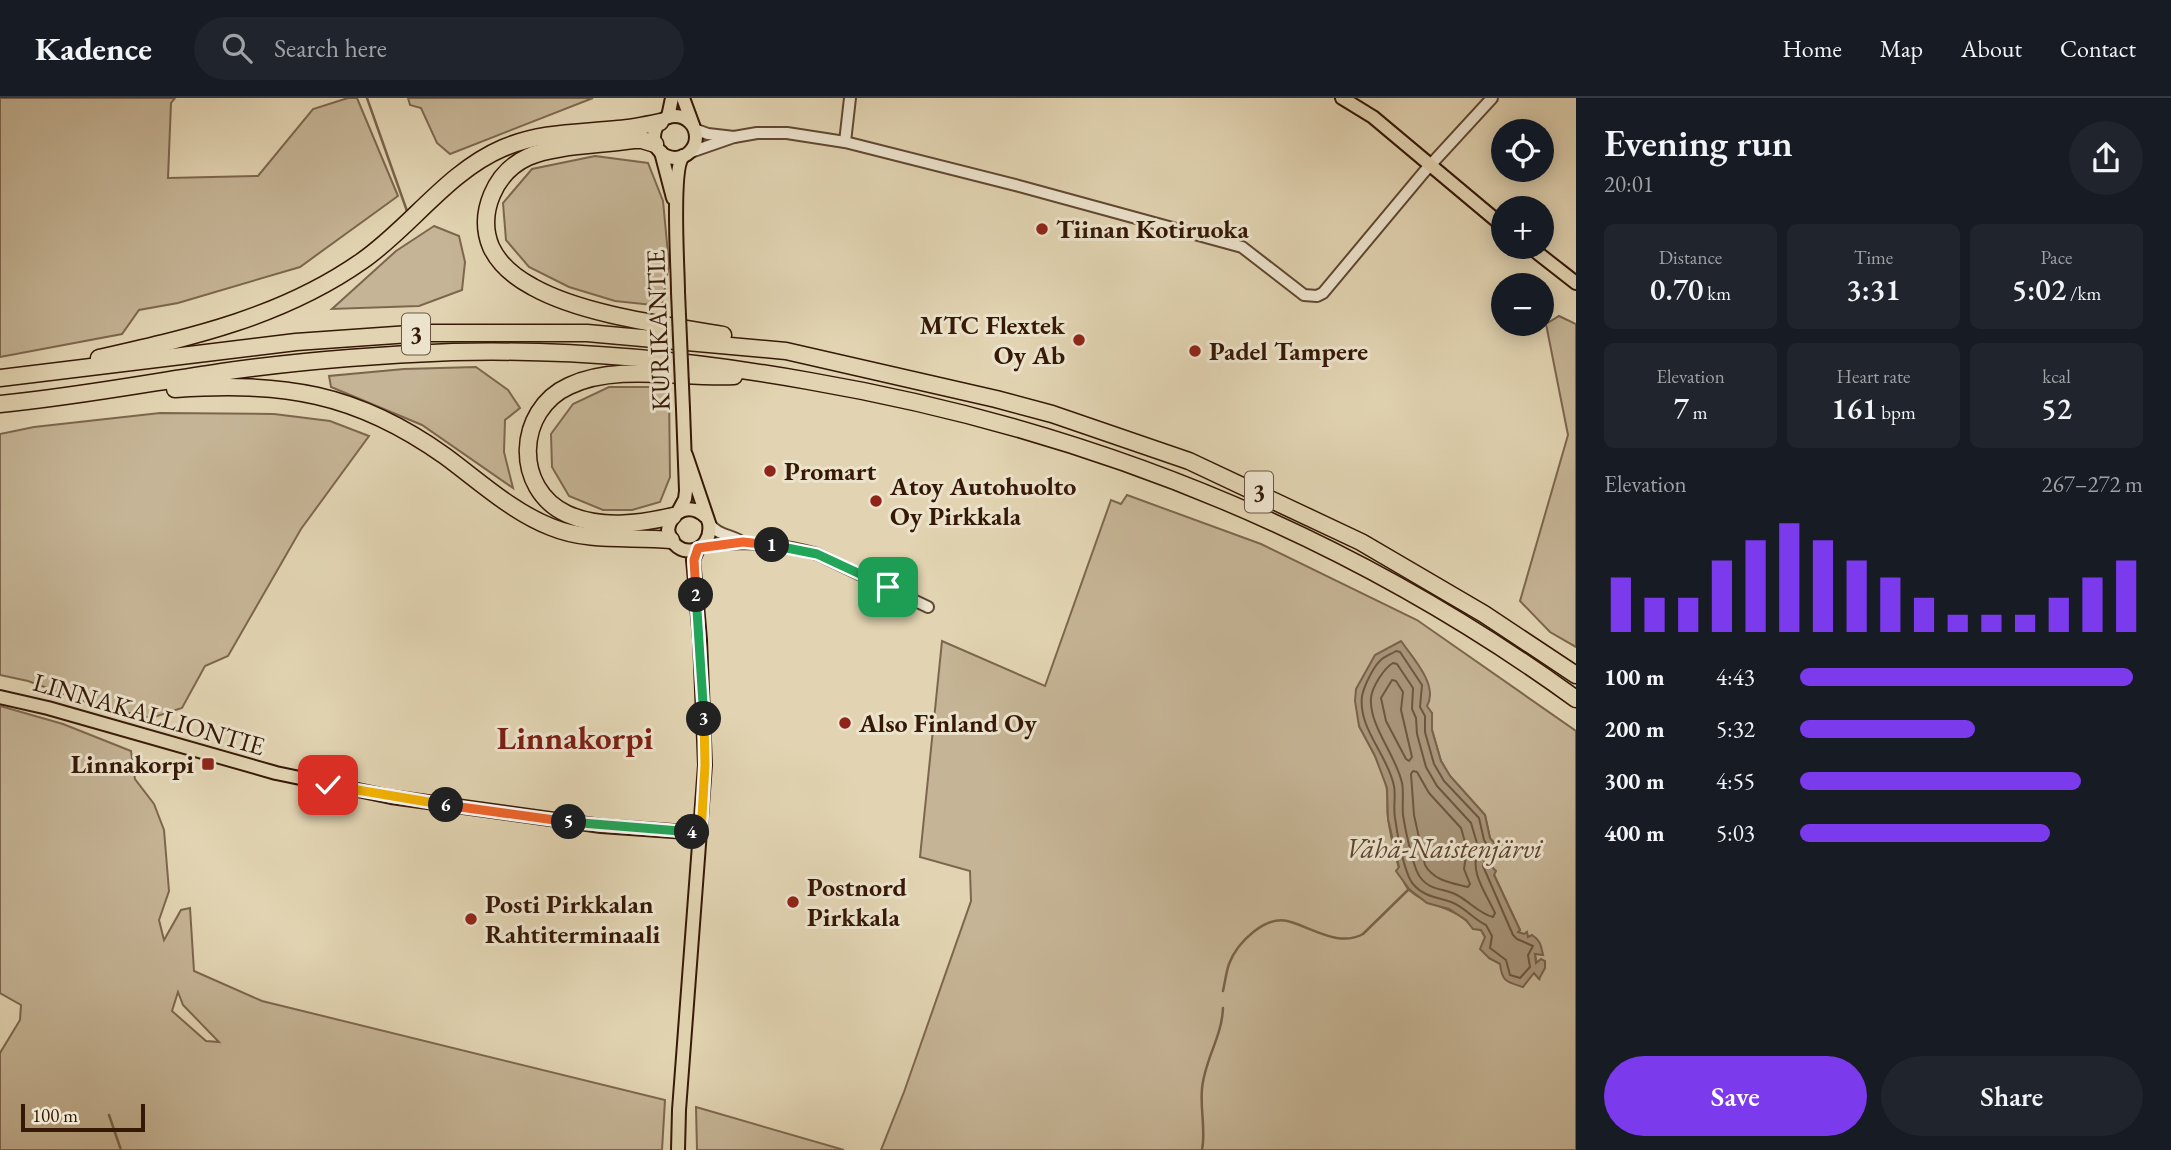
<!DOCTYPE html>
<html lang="en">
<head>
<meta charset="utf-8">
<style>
	body { margin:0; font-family:"EB Garamond",serif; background:#20242c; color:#f1f3f6; height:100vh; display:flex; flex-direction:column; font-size:26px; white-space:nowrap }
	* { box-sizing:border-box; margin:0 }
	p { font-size:23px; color:#9ea1a6 }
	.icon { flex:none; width:38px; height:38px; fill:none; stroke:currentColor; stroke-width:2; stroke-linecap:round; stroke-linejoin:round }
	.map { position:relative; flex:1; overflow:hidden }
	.details { display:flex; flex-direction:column; background:#171b24; width:595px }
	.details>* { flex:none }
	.fabs { position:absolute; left:1491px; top:21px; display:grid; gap:14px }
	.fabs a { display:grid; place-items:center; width:63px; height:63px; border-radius:50%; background:#171b24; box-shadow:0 4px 18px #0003; font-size:35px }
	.scale { position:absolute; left:21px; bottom:18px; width:124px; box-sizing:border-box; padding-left:7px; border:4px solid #351806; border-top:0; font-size:19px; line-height:24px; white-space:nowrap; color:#351806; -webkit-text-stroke:5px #ece3cd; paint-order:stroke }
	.pin { position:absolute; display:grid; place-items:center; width:60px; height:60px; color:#fff; margin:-30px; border-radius:14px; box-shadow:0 4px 10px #0006 }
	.km { position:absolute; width:35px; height:35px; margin:-18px; border-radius:50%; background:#222; color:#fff; font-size:19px; line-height:35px; text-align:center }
	.round { display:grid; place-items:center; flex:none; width:74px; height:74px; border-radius:37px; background:#20242c }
	.head { display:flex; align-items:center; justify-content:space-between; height:119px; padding:0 28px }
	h1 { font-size:38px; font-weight:600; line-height:52px }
	.figures { display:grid; grid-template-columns:repeat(3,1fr); gap:10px; height:119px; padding:7px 28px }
	.figures div { display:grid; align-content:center; border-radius:10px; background:#20242c; text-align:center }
	.figures b { font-size:30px; font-weight:600 }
	.figures small { font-size:19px; font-weight:400 }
	.figures p { font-size:19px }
	.chart { height:196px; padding:14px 28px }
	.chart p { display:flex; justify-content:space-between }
	.chart svg { width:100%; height:126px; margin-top:7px; stroke:#7c3aed; stroke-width:6 }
	.cta { display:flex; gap:14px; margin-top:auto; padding:14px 28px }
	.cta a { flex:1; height:80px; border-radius:42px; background:#7c3aed; color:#fff; font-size:28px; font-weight:600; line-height:80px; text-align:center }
	.cta a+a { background:#20242c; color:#f1f3f6 }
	ul { padding:0 28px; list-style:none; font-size:23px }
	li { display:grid; grid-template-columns:112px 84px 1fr; align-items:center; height:52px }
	li i { height:18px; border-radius:9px; background:#7c3aed }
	header { display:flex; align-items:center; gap:42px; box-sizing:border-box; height:98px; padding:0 35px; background:#171b24; border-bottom:2px solid #363941 }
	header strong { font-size:33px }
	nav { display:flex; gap:38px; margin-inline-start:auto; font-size:24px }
	.search { width:490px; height:63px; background:#20242c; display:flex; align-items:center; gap:18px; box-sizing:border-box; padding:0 24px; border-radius:38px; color:#9ea1a6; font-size:26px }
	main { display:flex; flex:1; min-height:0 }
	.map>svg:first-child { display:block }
	.green { fill:#c5b495; stroke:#7d664e; stroke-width:2; fill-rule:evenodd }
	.water { fill:#a79478; stroke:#79624a; stroke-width:2 }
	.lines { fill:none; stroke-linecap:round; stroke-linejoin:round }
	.shore { stroke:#6e563f; stroke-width:2 }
	.stream { stroke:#79624a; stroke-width:2.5 }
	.minor-casing { stroke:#604731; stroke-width:14 }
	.major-casing { stroke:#351806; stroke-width:16 }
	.highway-casing { stroke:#351806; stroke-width:19 }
	.minor { stroke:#ece3cd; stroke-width:10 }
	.major { stroke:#e2d4b2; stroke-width:12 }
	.highway { stroke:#e2d4b2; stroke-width:16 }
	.major-bridge-casing { stroke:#351806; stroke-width:16; stroke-linecap:butt }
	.major-bridge { stroke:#e2d4b2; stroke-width:12 }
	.split-1-casing { stroke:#fff; stroke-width:14 }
	.split-2-casing { stroke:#fff; stroke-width:14 }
	.split-3-casing { stroke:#fff; stroke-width:14 }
	.split-4-casing { stroke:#fff; stroke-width:14 }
	.split-5-casing { stroke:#fff; stroke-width:14 }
	.split-6-casing { stroke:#fff; stroke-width:14 }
	.split-7-casing { stroke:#fff; stroke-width:14 }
	.split-1 { stroke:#22a559; stroke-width:9 }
	.split-2 { stroke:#f0652b; stroke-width:9 }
	.split-3 { stroke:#22a559; stroke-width:9 }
	.split-4 { stroke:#f5b400; stroke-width:9 }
	.split-5 { stroke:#22a559; stroke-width:9 }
	.split-6 { stroke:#f0652b; stroke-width:9 }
	.split-7 { stroke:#f5b400; stroke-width:9 }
	.poi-dot { fill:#8f2418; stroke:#ece3cd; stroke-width:2.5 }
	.labels { text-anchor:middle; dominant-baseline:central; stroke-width:6; stroke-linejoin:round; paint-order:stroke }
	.shield { fill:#ece3cd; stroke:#6c5542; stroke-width:2 }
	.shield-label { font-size:24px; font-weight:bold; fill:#351806 }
	.poi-label { font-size:26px; font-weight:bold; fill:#351806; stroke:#ece3cd; text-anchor:start }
	.street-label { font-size:26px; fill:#351806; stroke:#ece3cd }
	.water-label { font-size:28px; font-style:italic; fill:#5d432e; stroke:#ece3cd }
	.district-label { font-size:33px; font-weight:bold; fill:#7a1f14; stroke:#ece3cd }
</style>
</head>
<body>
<header>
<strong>Kadence</strong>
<div class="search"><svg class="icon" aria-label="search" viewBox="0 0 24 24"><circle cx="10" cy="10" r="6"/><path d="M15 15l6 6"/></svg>Search here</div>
<nav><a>Home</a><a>Map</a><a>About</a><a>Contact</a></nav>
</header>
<main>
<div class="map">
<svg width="1576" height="1052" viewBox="0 0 1576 1052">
	<rect width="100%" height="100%" fill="#e2d4b2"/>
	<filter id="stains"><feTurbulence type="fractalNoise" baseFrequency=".00286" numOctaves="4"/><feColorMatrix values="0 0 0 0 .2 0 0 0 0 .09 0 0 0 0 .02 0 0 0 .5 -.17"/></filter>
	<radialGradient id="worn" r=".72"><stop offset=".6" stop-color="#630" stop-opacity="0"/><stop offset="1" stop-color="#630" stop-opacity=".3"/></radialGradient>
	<g class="green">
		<polygon points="0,0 175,0 171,5 168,80 258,78 313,11 348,0 357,0 398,98 300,169 178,205 139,212 122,236 0,259"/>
		<polygon points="408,0 593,0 450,56 437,45 421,10 410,7"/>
		<polygon points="595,58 648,65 663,103 669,166 662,208 615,203 569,189 529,169 506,142 503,105 532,71"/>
		<polygon points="434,128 459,138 465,164 462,192 419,208 332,211 396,153"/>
		<polygon points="1559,218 1576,226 1576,549 1550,534 1520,503 1568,337 1546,226"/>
		<polygon points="476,269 508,292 520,310 505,322 504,354 513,390 422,327 331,289 329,278 404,271"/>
		<polygon points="609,289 669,289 670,379 660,404 632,412 603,412 569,398 552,369 551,336 573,306"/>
		<polygon points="160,315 274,316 330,323 369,338 301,431 228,558 205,568 182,610 151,620 97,608 28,583 0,577 0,336 34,329"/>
		<path d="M1127,397l134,49 156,76 159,111v419h-695l23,-58 67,-191 -1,-30 -50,-14 22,-216 103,45 66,-186 10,4zM1432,615v17l9,31 9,15 35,39 5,23 -1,26 31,66 -2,2c18,6 18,30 21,46 -11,-12 -35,-12 -50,-20l-4,-21 -4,-7 -8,-2c-16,-22 -44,-20 -64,-38 -10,-10 -19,-58 -21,-72 -2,-11 1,-22 -2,-33 -5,-21 -17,-40 -27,-59v-5z"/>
		<path d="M0,608l63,18 68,27 4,28 19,25 10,26 5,61 -10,29 5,20 17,-30 9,-2 4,63 68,30 403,99 -3,50h-662v-97l20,-33 1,-15 -21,-12zM178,894l5,13 36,37 -13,-1 -34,-30z"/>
		<polygon points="696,1009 844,1052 697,1052"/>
	</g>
	<path class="water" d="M1401,543c11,16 38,44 26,65l5,7v17l9,31 9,15 35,39 5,23 6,7v11l-7,8 7,7 -2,4 26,55 -2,2 6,2 3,-2 1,5 4,-2c8,5 9,10 11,20l-8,-1 1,9 5,-4 4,2v7l-6,11 -5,-6 -11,14c-16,-5 -21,-5 -23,-23l-11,-6 -9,-9 5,-12 -4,-7 -8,-1 -7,-9 -17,-11 -22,-6 -18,-14 -13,-18 3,-4 -11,-48 -1,-31 -12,-32 -16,-30 -4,-25 1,-12 19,-34z"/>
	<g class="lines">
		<g class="shore">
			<path d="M1396,553l4,1 22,33 -2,22 5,9v16l9,32 10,17 35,37 5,22 5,8 -6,18 30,69 4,4 16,7 -5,9 2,12 -10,11 -10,-3 -4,-15 -16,-12 2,-12 -6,-11c-13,-6 -21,-18 -35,-23 -14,-5 -27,-5 -38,-18 -9,-11 -16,-51 -18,-66 -2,-11 1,-22 -1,-32 -6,-31 -36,-57 -32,-90 2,-10 12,-31 20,-37 4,-3 9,-5 14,-8z"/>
			<path d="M1393,565l4,1 16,24 -1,21 4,9 1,16 9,33 11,19 34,37 8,27c-11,20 7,43 16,63l-2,4c-13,-3 -23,-15 -36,-22 -13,-7 -27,-4 -37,-18 -7,-9 -15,-49 -17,-62 -1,-10 1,-22 -1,-32 -6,-28 -33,-57 -31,-85 1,-11 13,-30 22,-35z"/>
			<polygon points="1392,582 1396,583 1403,594 1401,612 1412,659 1409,663 1406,661 1386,623 1381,600"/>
			<path d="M1413,673l4,1 12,21 32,35 6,21 -3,20 6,15 -2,3c-16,-4 -34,-6 -43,-22l-11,-50 -3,-41z"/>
		</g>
		<g class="stream">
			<polyline points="367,0 407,113"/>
			<path d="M1223,893c2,-9 3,-18 6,-27 8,-21 37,-51 62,-42 22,7 49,25 72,12l46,-45"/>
			<polyline points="109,1017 121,1052"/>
			<path d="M1202,1052c4,-21 -2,-40 0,-61 2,-28 20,-52 21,-81"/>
		</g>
		<g class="minor-casing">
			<g id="minor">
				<polyline points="694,31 708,36 734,39"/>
				<polyline points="845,44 850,0"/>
				<polyline points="688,55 734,39 757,35 787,35 845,44 1019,88 1242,149 1304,197 1317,198 1323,195 1424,74 1492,0"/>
				<path d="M709,425c9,13 21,11 33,19"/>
				<path d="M701,449c39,-7 78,-4 116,7l111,53"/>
			</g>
		</g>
		<g class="major-casing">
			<g id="major">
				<polyline points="683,0 693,27"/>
				<polyline points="1342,0 1373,19 1503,128"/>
				<circle cx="675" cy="39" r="21"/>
				<polyline points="668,19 672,0"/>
				<polyline points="661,54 673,100"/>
				<polyline points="1530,149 1576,185"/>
				<path d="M678,194c0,-24 -7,-122 5,-136"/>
				<path d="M686,357l23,68c5,31 -35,39 -41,7 3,-20 23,-28 38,-13"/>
				<polyline points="678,414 685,401 686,393 683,311"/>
				<polyline points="0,599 48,610 276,675 391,699 601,728 701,735"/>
				<polyline points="678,1052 679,1012 705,667 700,542 694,472 693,462 698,451"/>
			</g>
		</g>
		<g class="highway-casing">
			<g id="highway">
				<path d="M655,46l-13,-4h-9c-31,5 -78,5 -105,17 -33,15 -51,56 -37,90 8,17 25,31 42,40 50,28 133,38 190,48"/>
				<path d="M99,260c93,-21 183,-41 263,-97 49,-34 85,-89 141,-113 38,-16 74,-15 115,-19 14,-1 28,-4 42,-7"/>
				<polyline points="0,280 296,244 424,235 587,235 786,253 996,301 1052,316 1189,363 1361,444 1484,516 1576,577"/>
				<path d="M175,291c108,-7 180,3 270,67 34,25 66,55 106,71 39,16 79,9 120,13"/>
				<path d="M0,306c74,-7 148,-21 222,-32 76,-11 154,-17 231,-20 120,-3 238,8 356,29 278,48 538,152 767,318"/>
				<path d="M673,418c-34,8 -73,13 -106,-2 -54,-25 -51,-104 2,-128 48,-23 114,-7 165,-10"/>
			</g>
		</g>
		<use href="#minor" class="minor"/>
		<use href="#major" class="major"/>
		<use href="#highway" class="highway"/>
		<g class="major-bridge-casing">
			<polyline id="major-bridge" points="678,194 683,311"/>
		</g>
		<use href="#major-bridge" class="major-bridge"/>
	</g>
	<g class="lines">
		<g class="split-1-casing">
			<polyline id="split-1" points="772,447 817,456 888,489"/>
		</g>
		<g class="split-2-casing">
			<polyline id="split-2" points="696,497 694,462 698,450 743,444 772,447"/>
		</g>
		<g class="split-3-casing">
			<polyline id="split-3" points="696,497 704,621"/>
		</g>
		<g class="split-4-casing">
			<polyline id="split-4" points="692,734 701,735 705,667 704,621"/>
		</g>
		<g class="split-5-casing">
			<polyline id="split-5" points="569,724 692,734"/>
		</g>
		<g class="split-6-casing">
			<polyline id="split-6" points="446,707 569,724"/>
		</g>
		<g class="split-7-casing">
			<polyline id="split-7" points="328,687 446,707"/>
		</g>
		<use href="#split-1" class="split-1"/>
		<use href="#split-2" class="split-2"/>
		<use href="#split-3" class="split-3"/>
		<use href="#split-4" class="split-4"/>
		<use href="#split-5" class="split-5"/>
		<use href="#split-6" class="split-6"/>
		<use href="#split-7" class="split-7"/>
	</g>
	<g class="poi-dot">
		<circle cx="1042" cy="131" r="7"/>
		<circle cx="1079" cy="242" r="7"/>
		<circle cx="1195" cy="253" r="7"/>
		<circle cx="770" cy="373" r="7"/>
		<circle cx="876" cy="403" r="7"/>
		<circle cx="845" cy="625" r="7"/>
		<rect x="201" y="659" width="14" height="14" rx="3.5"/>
		<circle cx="793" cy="804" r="7"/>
		<circle cx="471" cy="821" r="7"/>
	</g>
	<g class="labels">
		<g class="shield">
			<rect x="402" y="215.5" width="28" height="41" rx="5"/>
			<rect x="1245" y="373.5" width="28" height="41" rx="5"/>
		</g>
		<g class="shield-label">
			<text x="416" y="236">3</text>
			<text x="1259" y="394">3</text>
		</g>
		<g class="poi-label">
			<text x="1056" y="131">Tiinan Kotiruoka</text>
			<text x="1065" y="227" text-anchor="end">MTC Flextek<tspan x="1065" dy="30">Oy Ab</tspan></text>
			<text x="1209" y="253">Padel Tampere</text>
			<text x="784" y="373">Promart</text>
			<text x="890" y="388">Atoy Autohuolto<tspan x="890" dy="30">Oy Pirkkala</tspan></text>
			<text x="859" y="625">Also Finland Oy</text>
			<text x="194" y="666" text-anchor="end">Linnakorpi</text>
			<text x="807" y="789">Postnord<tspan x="807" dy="30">Pirkkala</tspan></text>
			<text x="485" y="806">Posti Pirkkalan<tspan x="485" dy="30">Rahtiterminaali</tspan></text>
		</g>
		<g class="street-label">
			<text transform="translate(658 232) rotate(-92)">KURIKANTIE</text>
			<text transform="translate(149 616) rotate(16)">LINNAKALLIONTIE</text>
		</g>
		<g class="water-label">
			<text x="1444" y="750">Vähä-Naistenjärvi</text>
		</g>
		<g class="district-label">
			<text x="575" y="639">Linnakorpi</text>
		</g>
	</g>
	<rect width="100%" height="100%" filter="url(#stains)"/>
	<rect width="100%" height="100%" fill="url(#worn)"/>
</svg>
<div class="fabs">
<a><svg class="icon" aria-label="locate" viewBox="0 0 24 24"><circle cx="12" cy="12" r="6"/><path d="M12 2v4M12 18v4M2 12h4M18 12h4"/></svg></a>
<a>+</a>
<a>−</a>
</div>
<div class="scale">100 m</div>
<div class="pin" style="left:888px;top:489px;background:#1e9e55"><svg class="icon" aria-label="arrive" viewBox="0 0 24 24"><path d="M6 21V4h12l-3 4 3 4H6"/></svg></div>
<div class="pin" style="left:328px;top:687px;background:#d93025"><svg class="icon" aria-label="check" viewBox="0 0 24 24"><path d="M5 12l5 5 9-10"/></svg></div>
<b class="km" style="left:772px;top:447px">1</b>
<b class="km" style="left:696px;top:497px">2</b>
<b class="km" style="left:704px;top:621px">3</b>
<b class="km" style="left:692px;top:734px">4</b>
<b class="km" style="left:569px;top:724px">5</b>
<b class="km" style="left:446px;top:707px">6</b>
</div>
<section class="details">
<div class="head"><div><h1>Evening run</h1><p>20:01</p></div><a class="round"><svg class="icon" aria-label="share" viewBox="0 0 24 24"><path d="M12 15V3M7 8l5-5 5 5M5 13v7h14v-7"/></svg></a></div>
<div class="figures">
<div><p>Distance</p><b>0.70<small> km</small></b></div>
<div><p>Time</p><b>3:31</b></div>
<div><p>Pace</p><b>5:02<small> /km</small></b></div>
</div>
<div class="figures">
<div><p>Elevation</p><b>7<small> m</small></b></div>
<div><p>Heart rate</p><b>161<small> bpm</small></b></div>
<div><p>kcal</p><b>52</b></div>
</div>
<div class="chart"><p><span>Elevation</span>267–272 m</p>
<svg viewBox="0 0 160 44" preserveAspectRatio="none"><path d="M5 44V25M15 44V32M25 44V32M35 44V19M45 44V12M55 44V6M65 44V12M75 44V19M85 44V25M95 44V32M105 44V38M115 44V38M125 44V38M135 44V32M145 44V25M155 44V19"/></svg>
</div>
<ul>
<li><b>100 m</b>4:43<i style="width:97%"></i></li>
<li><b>200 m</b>5:32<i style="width:51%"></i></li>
<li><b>300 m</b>4:55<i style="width:82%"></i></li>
<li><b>400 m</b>5:03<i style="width:73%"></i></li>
</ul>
<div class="cta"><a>Save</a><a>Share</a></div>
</section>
</main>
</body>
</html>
